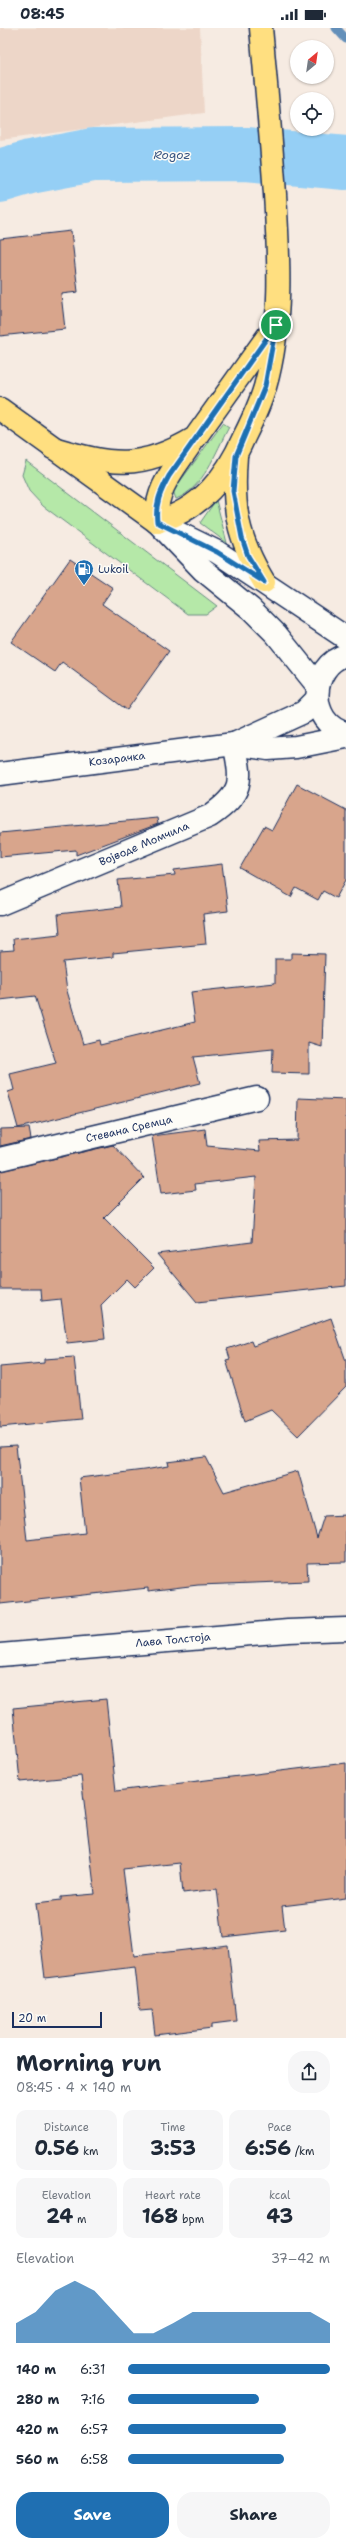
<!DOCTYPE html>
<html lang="en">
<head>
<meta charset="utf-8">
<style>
	body { margin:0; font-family:"Shantell Sans",sans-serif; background:#f6f6f7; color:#1f2937; height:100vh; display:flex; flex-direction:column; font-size:15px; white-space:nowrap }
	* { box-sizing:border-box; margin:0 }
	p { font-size:13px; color:#747a83 }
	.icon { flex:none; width:22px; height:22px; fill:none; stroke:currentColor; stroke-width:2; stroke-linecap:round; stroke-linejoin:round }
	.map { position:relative; height:2010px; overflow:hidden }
	.panel { display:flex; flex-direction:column; background:#fff; flex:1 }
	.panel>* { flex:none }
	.needle { width:26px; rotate:29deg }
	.fabs { position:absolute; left:290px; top:12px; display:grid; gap:8px }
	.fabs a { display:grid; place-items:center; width:44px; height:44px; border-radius:50%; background:#fff; box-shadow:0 1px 3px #0004; font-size:20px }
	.scale { position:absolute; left:12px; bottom:10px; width:90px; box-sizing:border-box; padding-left:4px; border:2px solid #1b2f5e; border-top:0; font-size:11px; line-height:14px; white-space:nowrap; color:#1b2f5e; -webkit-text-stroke:3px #fdfcf7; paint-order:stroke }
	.pin { position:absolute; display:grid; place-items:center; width:34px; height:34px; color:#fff; margin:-17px; border:2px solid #fff; border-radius:50%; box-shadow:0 1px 4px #0007 }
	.round { display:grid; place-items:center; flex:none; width:42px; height:42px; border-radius:16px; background:#f6f6f7 }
	.headline { display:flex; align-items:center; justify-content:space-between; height:68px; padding:0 16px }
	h1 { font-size:22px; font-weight:700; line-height:30px }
	.metrics { display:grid; grid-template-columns:repeat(3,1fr); gap:6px; height:68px; padding:4px 16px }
	.metrics div { display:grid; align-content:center; border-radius:10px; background:#f6f6f7; text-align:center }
	.metrics b { font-size:20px; font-weight:700 }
	.metrics small { font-size:11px; font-weight:400 }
	.metrics p { font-size:11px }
	.chart { height:112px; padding:8px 16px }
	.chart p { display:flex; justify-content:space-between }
	.chart svg { width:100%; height:72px; margin-top:4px; fill:#1f6fb2; opacity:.7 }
	.button { display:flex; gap:8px; margin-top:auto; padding:8px 16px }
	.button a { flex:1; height:46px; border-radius:16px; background:#1f6fb2; color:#fff; font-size:16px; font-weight:700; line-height:46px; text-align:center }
	.button a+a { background:#f6f6f7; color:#1f2937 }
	ul { padding:0 16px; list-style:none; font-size:13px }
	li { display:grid; grid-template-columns:64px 48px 1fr; align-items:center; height:30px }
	li i { height:10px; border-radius:5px; background:#1f6fb2 }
	.status { display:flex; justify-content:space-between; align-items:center; height:28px; padding:0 20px; background:#fff; direction:ltr }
	.status svg { height:11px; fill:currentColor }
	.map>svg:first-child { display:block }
	.built { fill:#edd6c8 }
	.green { fill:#b5e8a8; stroke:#688c83 }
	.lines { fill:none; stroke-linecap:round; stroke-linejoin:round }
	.stream { stroke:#648fb9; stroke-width:9 }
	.river { stroke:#95cff5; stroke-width:54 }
	.building { fill:#d8a58c; stroke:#1b2f5e }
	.minor-casing { stroke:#1b2f5e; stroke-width:25 }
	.tertiary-casing { stroke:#1b2f5e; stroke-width:25 }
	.secondary-casing { stroke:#1b2f5e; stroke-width:25 }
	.primary-casing { stroke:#1b2f5e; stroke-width:25 }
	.minor { stroke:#fdfcf7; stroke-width:22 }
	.tertiary { stroke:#fdfcf7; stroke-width:22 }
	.secondary { stroke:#fdfcf7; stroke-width:22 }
	.primary { stroke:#ffdf80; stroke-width:22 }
	.route-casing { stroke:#fff; stroke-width:8 }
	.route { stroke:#1f6fb2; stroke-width:5 }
	.labels { text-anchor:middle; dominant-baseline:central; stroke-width:3; stroke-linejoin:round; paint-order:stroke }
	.poi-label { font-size:11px; fill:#1b2f5e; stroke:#fdfcf7; text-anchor:start }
	.street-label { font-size:11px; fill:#1b2f5e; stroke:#fdfcf7 }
	.water-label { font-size:12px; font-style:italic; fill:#3a5784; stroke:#fdfcf7 }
</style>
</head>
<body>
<div class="status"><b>08:45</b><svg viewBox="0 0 49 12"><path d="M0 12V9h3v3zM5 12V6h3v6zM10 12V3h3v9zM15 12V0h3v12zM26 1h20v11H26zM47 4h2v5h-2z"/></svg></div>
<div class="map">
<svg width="346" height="2010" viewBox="0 0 346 2010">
	<rect width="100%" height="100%" fill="#f6ebe2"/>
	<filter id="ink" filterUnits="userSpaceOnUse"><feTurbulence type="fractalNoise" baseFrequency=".025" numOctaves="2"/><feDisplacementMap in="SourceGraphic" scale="8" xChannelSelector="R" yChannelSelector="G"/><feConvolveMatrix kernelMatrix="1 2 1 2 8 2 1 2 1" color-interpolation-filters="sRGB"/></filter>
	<g filter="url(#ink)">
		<polygon class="built" points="0,0 200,0 204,85 0,112"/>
		<g class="green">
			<path d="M223,395l6,4c-14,26 -25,61 -53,72l-3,-8z"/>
			<polygon points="26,433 217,578 206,586 188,586 43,478 29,463 22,447"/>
			<polygon points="216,472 227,515 200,495"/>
		</g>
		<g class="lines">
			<polyline class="stream" points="336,0 346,11"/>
			<polyline class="river" points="0,148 30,139 93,127 246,126 346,135"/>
		</g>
		<g class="building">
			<polygon points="71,203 78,264 61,266 65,301 0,308 0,211"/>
			<polygon points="70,531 113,560 102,576 169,623 127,682 62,634 55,644 11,614"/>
			<polygon points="297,756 346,782 346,852 336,870 323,863 318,872 296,860 291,869 240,840 264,798 272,802"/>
			<polygon points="157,790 158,796 76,827 76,822 0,829 0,805"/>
			<polygon points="222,836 228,883 203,886 206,916 113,925 113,929 63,934 67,963 83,1016 99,1012 100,1017 195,994 191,964 275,955 275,931 291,931 291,925 325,926 322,1019 309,1015 309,1046 272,1045 273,1021 193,1029 200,1055 18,1100 8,1064 14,1062 10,1046 56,1035 35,968 0,972 0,923 14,922 13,911 60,906 58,886 121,879 118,852 175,847 174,842"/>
			<polygon points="298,1070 346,1072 346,1258 197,1274 157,1226 252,1214 256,1149 195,1156 196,1162 161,1166 152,1108 205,1101 207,1118 260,1123 259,1113 297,1112"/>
			<polygon points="29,1100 31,1111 0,1118 0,1101"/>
			<polygon points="113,1117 144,1150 104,1190 154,1240 135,1259 127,1251 101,1277 105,1311 67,1315 61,1271 42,1273 41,1261 0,1261 0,1143"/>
			<polygon points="331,1290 346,1333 346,1359 298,1408 271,1382 245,1393 226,1332 230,1331 227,1321 251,1313 253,1318"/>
			<polygon points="74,1329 81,1391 0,1399 0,1339 44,1335 44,1331"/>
			<polygon points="16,1418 27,1512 85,1505 79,1450 144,1442 169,1438 168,1434 206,1429 224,1464 298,1443 317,1510 324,1488 346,1487 346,1534 307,1535 308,1553 198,1557 148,1563 148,1560 0,1576 0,1419"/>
			<polygon points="106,1671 116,1763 346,1735 346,1870 282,1878 285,1902 223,1909 217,1861 183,1865 180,1835 123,1841 134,1928 228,1917 236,1993 212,1996 212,2000 155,2007 152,1982 140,1983 135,1939 45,1950 36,1875 61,1872 61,1869 95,1866 81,1748 20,1754 13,1680"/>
		</g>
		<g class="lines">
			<g class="minor-casing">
				<g id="minor">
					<path d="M0,876l210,-88c33,-23 33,-35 24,-72"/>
					<polyline points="0,1131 257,1070"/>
				</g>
			</g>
			<g class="tertiary-casing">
				<g id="tertiary">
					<polyline points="234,716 304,684 317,671"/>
					<polyline points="0,746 234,716 268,721 296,719 346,709"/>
					<polyline points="0,1627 288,1603 346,1601"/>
				</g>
			</g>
			<g class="secondary-casing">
				<g id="secondary">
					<polyline points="157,494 203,542 251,581 276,606 317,657"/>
					<polyline points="170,501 217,524 346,610"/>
					<path d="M346,627c-37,10 -39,69 0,78"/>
				</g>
			</g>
			<g class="primary-casing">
				<g id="primary">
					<polyline points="0,381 157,494"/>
					<path d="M53,420c58,17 87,23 142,-10l78,-109"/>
					<path d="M236,428c-4,52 1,81 28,126"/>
					<path d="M157,494c44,-13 69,-44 87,-85 8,-16 16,-33 21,-50 18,-63 14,-129 10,-193 -4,-55 -9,-111 -14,-166"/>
					<path d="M157,494c-3,-33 18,-54 35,-80"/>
				</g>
			</g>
			<use href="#minor" class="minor"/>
			<use href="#tertiary" class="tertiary"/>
			<use href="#secondary" class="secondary"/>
			<use href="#primary" class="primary"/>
		</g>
	</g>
	<g class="lines" filter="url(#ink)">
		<g class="route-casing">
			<path id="route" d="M276,297l-11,61 -29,70 -3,35 9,47 6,18 16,26 -47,-30 -60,-30c-2,-18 3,-30 12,-46z"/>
		</g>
		<use href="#route" class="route"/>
	</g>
	<defs>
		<g id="fuel-pin" transform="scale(1)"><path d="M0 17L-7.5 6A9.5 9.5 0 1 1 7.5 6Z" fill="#1f6fb2" stroke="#fdfcf7"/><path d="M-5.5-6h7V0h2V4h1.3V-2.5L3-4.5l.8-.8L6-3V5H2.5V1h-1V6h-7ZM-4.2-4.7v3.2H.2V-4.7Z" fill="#fff"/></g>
	</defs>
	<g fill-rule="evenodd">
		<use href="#fuel-pin" x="84" y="541"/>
	</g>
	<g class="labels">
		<g class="poi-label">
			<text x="98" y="541">Lukoil</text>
		</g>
		<g class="street-label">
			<text transform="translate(117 731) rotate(-7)">Козарачка</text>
			<text transform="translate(144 816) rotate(-23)">Војводе Момчила</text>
			<text transform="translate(129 1101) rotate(-13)">Стевана Сремца</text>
			<text transform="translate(173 1612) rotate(-5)">Лава Толстоја</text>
		</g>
		<g class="water-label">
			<text x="172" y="127">Rogoz</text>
		</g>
	</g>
</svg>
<div class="fabs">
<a><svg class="needle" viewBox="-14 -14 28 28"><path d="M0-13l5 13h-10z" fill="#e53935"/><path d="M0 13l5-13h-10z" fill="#747a83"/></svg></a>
<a><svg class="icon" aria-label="locate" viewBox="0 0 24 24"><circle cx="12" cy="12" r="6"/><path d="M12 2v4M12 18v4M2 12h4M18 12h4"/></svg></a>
</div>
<div class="scale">20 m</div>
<div class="pin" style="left:276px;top:297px;background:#1e9e55"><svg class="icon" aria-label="arrive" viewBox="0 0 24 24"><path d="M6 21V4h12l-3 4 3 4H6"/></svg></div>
</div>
<section class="panel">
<div class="headline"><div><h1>Morning run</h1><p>08:45 · 4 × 140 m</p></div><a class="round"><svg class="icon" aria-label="share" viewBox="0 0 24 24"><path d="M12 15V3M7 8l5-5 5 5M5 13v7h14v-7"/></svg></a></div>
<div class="metrics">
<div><p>Distance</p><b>0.56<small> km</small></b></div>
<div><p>Time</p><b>3:53</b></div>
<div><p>Pace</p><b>6:56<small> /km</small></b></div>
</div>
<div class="metrics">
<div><p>Elevation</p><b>24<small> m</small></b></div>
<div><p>Heart rate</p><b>168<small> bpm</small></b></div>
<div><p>kcal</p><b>43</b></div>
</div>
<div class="chart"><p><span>Elevation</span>37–42 m</p>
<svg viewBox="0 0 160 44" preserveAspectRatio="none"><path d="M0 44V32L10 25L20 12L30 6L40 12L50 25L60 38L70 38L80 32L90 25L100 25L110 25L120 25L130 25L140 25L150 25L160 32V44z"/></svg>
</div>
<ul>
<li><b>140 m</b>6:31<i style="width:100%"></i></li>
<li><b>280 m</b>7:16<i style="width:65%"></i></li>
<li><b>420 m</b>6:57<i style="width:78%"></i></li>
<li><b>560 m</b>6:58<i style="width:77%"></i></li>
</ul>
<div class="button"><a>Save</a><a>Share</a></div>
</section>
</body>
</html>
